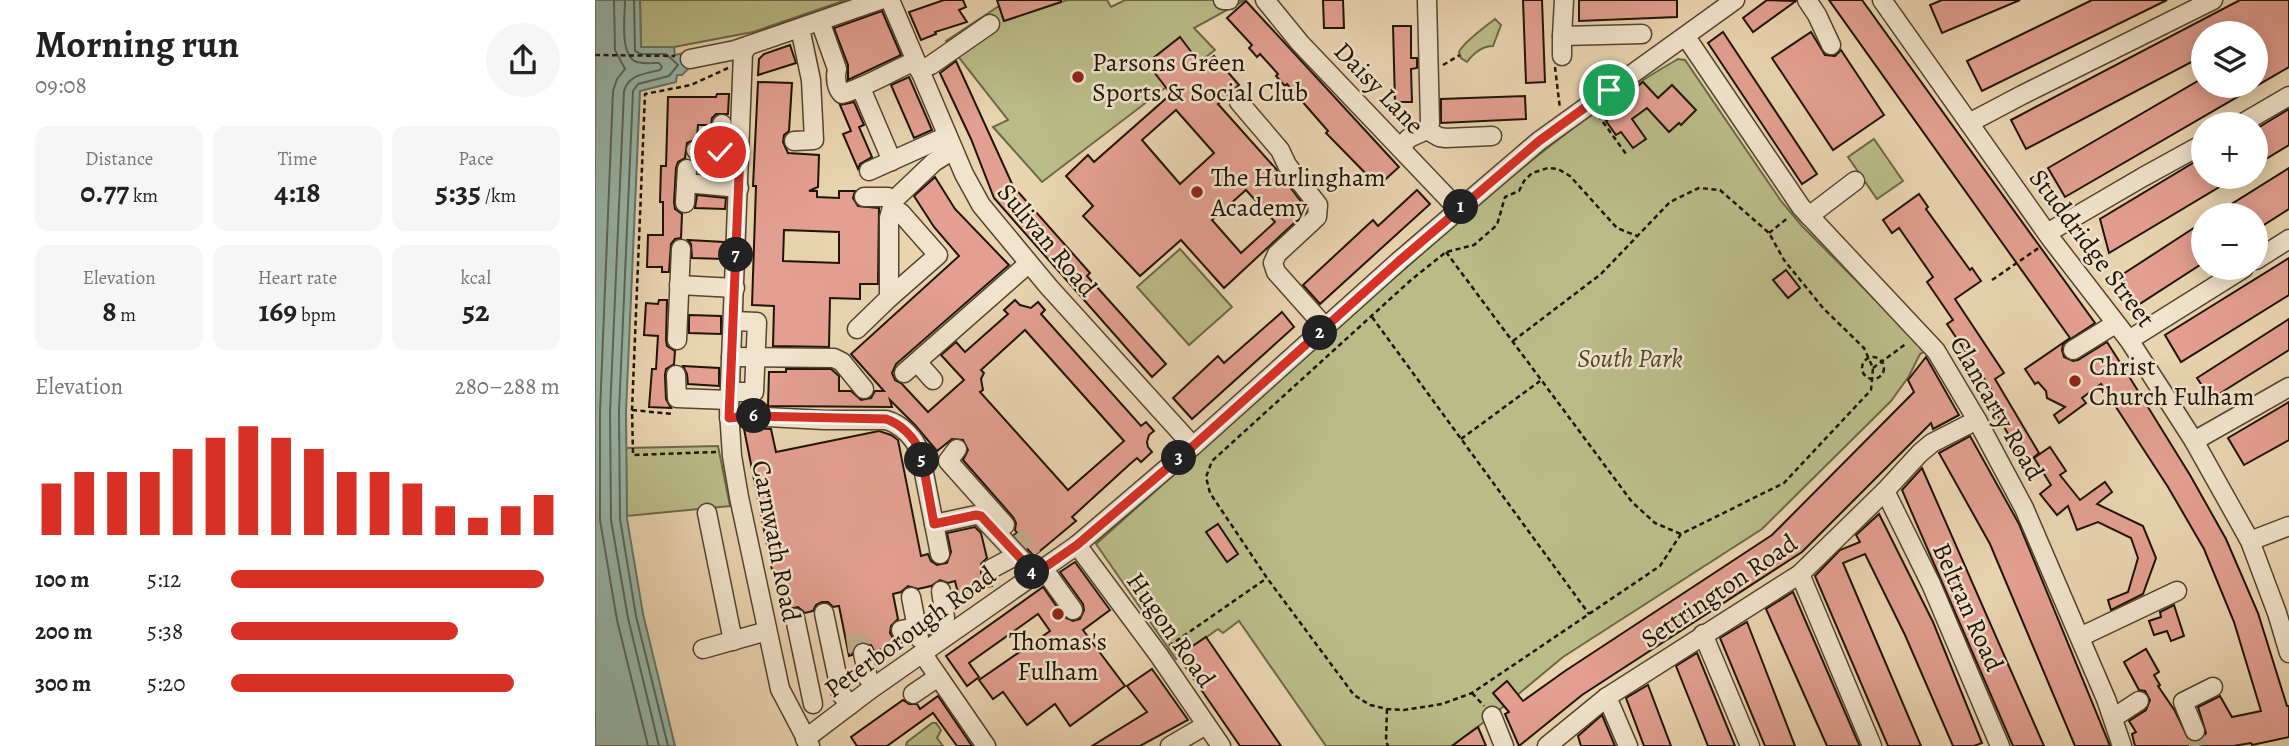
<!DOCTYPE html>
<html lang="en">
<head>
<meta charset="utf-8">
<style>
	body { margin:0; font-family:Alegreya,serif; background:#f6f6f6; color:#222; height:100vh; display:flex; flex-direction:column; font-size:26px; white-space:nowrap }
	* { box-sizing:border-box; margin:0 }
	p { font-size:23px; color:#767676 }
	.icon { flex:none; width:38px; height:38px; fill:none; stroke:currentColor; stroke-width:2; stroke-linecap:round; stroke-linejoin:round }
	.map { position:relative; flex:1; overflow:hidden }
	.side { display:flex; flex-direction:column; background:#fff; width:595px }
	.side>* { flex:none }
	.tools { position:absolute; left:1596px; top:21px; display:grid; gap:14px }
	.tools a { display:grid; place-items:center; width:77px; height:77px; border-radius:50%; background:#fff; box-shadow:0 4px 18px #0003; font-size:35px }
	.pin { position:absolute; display:grid; place-items:center; width:60px; height:60px; color:#fff; margin:-30px; border:4px solid #fff; border-radius:50%; box-shadow:0 2px 7px #0007 }
	.km { position:absolute; width:35px; height:35px; margin:-18px; border-radius:50%; background:#222; color:#fff; font-size:19px; line-height:35px; text-align:center }
	.round { display:grid; place-items:center; flex:none; width:74px; height:74px; border-radius:37px; background:#f6f6f6 }
	.head { display:flex; align-items:center; justify-content:space-between; height:119px; padding:0 35px }
	h1 { font-size:38px; font-weight:700; line-height:52px }
	.stats { display:grid; grid-template-columns:repeat(3,1fr); gap:10px; height:119px; padding:7px 35px }
	.stats div { display:grid; align-content:center; border-radius:14px; background:#f6f6f6; text-align:center }
	.stats b { font-size:30px; font-weight:700 }
	.stats small { font-size:19px; font-weight:400 }
	.stats p { font-size:19px }
	.chart { height:196px; padding:14px 35px }
	.chart p { display:flex; justify-content:space-between }
	.chart svg { width:100%; height:126px; margin-top:7px; stroke:#d93025; stroke-width:6 }
	ul { padding:0 35px; list-style:none; font-size:23px }
	li { display:grid; grid-template-columns:112px 84px 1fr; align-items:center; height:52px }
	li i { height:18px; border-radius:9px; background:#d93025 }
	main { display:flex; flex:1; min-height:0 }
	.map>svg:first-child { display:block }
	.green { fill:#babc88; stroke:#6c6847; stroke-width:2 }
	.water { fill:#97b8ab; stroke:#677669; stroke-width:2 }
	.lines { fill:none; stroke-linecap:round; stroke-linejoin:round }
	.shore { stroke:#5b6658; stroke-width:2 }
	.building { fill:#e39f91; stroke:#1f1406; stroke-width:2; fill-rule:evenodd }
	.minor-tunnel { stroke:#c1ae8e; stroke-width:18; stroke-dasharray:18 9; stroke-linecap:butt }
	.minor-casing { stroke:#524430; stroke-width:21 }
	.path { stroke:#1f1406; stroke-width:2.5; stroke-dasharray:5 3.5; stroke-linecap:butt }
	.minor { stroke:#f1e3cc; stroke-width:18 }
	.route-casing { stroke:#fff; stroke-width:14 }
	.route { stroke:#d93025; stroke-width:9 }
	.poi-dot { fill:#8f2418; stroke:#f1e3cc; stroke-width:2.5 }
	.labels { text-anchor:middle; dominant-baseline:central; stroke-width:5; stroke-linejoin:round; paint-order:stroke }
	.poi-label { font-size:26px; fill:#1f1406; stroke:#f1e3cc; text-anchor:start }
	.street-label { font-size:26px; fill:#1f1406; stroke:#f1e3cc }
	.park-label { font-size:26px; font-style:italic; fill:#4e462d; stroke:#f1e3cc }
</style>
</head>
<body>
<main>
<section class="side">
<div class="head"><div><h1>Morning run</h1><p>09:08</p></div><a class="round"><svg class="icon" aria-label="share" viewBox="0 0 24 24"><path d="M12 15V3M7 8l5-5 5 5M5 13v7h14v-7"/></svg></a></div>
<div class="stats">
<div><p>Distance</p><b>0.77<small> km</small></b></div>
<div><p>Time</p><b>4:18</b></div>
<div><p>Pace</p><b>5:35<small> /km</small></b></div>
</div>
<div class="stats">
<div><p>Elevation</p><b>8<small> m</small></b></div>
<div><p>Heart rate</p><b>169<small> bpm</small></b></div>
<div><p>kcal</p><b>52</b></div>
</div>
<div class="chart"><p><span>Elevation</span>280–288 m</p>
<svg viewBox="0 0 160 44" preserveAspectRatio="none"><path d="M5 44V26M15 44V22M25 44V22M35 44V22M45 44V14M55 44V10M65 44V6M75 44V10M85 44V14M95 44V22M105 44V22M115 44V26M125 44V34M135 44V38M145 44V34M155 44V30"/></svg>
</div>
<ul>
<li><b>100 m</b>5:12<i style="width:95%"></i></li>
<li><b>200 m</b>5:38<i style="width:69%"></i></li>
<li><b>300 m</b>5:20<i style="width:86%"></i></li>
</ul>
</section>
<div class="map">
<svg width="1694" height="746" viewBox="0 0 1694 746">
	<rect width="100%" height="100%" fill="#e9d4b0"/>
	<filter id="stains"><feTurbulence type="fractalNoise" baseFrequency=".00286" numOctaves="4"/><feColorMatrix values="0 0 0 0 .2 0 0 0 0 .09 0 0 0 0 .02 0 0 0 .5 -.17"/></filter>
	<radialGradient id="worn" r=".72"><stop offset=".6" stop-color="#630" stop-opacity="0"/><stop offset="1" stop-color="#630" stop-opacity=".3"/></radialGradient>
	<g class="green">
		<polygon points="45,0 251,0 158,32 79,47 46,47"/>
		<polygon points="472,0 512,0 516,7 530,0 650,0 599,28 620,50 447,182 398,127 413,120 351,41 404,6 409,21"/>
		<path d="M900,19l6,6 -8,21c-11,0 -20,8 -26,16l-6,-4 -2,-6c3,-8 28,-27 36,-33z"/>
		<path d="M1083,59l7,1 96,141 21,25 124,125 -6,3 -11,22 -18,25 -129,128 -199,128 -71,59 -40,30h-126l-87,-125 -16,12 -5,-4 -42,30 -80,-115c99,-88 198,-177 297,-265 90,-79 180,-160 285,-220z"/>
		<polygon points="1279,139 1308,181 1282,199 1253,157"/>
		<polygon points="585,249 637,307 594,345 542,287"/>
		<polygon points="123,446 135,506 32,516 31,448"/>
		<polygon points="337,723 341,723 346,730 342,738 348,746 311,746 312,742"/>
	</g>
	<polygon class="water" points="0,0 45,0 46,47 79,47 80,55 94,52 97,65 87,75 82,75 81,82 45,91 31,412 32,519 48,614 80,746 0,746"/>
	<g class="lines">
		<g class="shore">
			<polyline points="19,0 20,50 30,69 22,79 18,91 5,412 5,520 22,620 53,746"/>
			<path d="M30,0c0,16 -6,56 12,62 7,2 15,1 22,1l3,4 -2,3c-15,4 -31,4 -36,21l-14,321 1,108 17,98 31,128"/>
			<polyline points="39,0 40,51 46,54 71,54 83,65 74,76 43,84 38,91 24,412 25,519 41,616 73,746"/>
		</g>
	</g>
	<g class="building">
		<polygon points="349,0 368,0 371,7 364,10 372,22 340,32 341,34 326,40 314,12"/>
		<polygon points="402,0 466,0 466,2 409,21"/>
		<polygon points="728,0 748,0 749,28 729,28"/>
		<polygon points="928,0 947,0 950,82 931,83"/>
		<polygon points="984,0 1082,0 1082,17 984,21"/>
		<polygon points="1172,0 1201,1 1158,32 1148,18"/>
		<polygon points="1234,0 1267,0 1500,323 1468,344 1467,350 1469,357 1478,361 1483,360 1512,342 1535,378 1595,475 1631,539 1663,613 1692,706 1694,706 1694,737 1657,745 1656,743 1638,746 1540,746 1537,734 1541,732 1534,721 1551,710 1555,700 1550,691 1544,690 1529,662 1551,649 1564,672 1559,675 1565,685 1563,686 1580,711 1594,740 1604,742 1611,733 1603,707 1625,696 1637,717 1666,711 1639,622 1609,549 1573,487 1506,384 1487,398 1491,403 1464,423 1459,415 1470,407 1452,398 1451,391 1443,382 1440,384 1430,369 1475,338"/>
		<polygon points="1347,0 1425,0 1347,33 1335,5"/>
		<polygon points="1497,0 1572,0 1387,91 1372,61"/>
		<polygon points="1645,0 1694,0 1694,67 1470,197 1453,168 1608,78 1608,86 1661,86 1661,33 1608,33 1608,56 1431,149 1416,120"/>
		<polygon points="651,1 804,167 783,186 731,133 733,131 692,84 690,86 681,76 683,74 665,54 662,57 654,48 657,45 632,18"/>
		<polygon points="287,11 306,55 253,80 253,65 239,28"/>
		<polygon points="798,26 816,26 816,58 822,58 822,68 816,69 817,102 800,102"/>
		<polygon points="1128,32 1222,174 1207,184 1113,43"/>
		<polygon points="1216,32 1230,55 1240,56 1246,50 1289,115 1238,150 1177,58"/>
		<path d="M585,37l22,29 12,-10 25,29 -21,19 58,65 30,39v4l-82,76 -43,-48 -41,36 -57,-60 10,-10 -27,-30 22,-21 6,7 77,-68 -24,-31zM581,110l38,43 -34,31 -38,-44zM651,190l29,32 -34,31 -29,-33z"/>
		<polygon points="195,45 201,63 163,75 164,59 169,54"/>
		<polygon points="361,61 418,186 495,273 492,276 571,364 557,377 399,198 376,139 345,73"/>
		<polygon points="314,77 337,130 319,138 296,85"/>
		<path d="M163,82l34,1 -3,48 -5,4 -1,7 5,11 31,2 -1,32 -9,4h8v6l22,1v-7h16l-2,7 5,8 21,2 -1,76h-18v15l-30,-1 -1,49 -56,-1 1,-40 -22,-1 4,-119h-3zM189,230l55,2v31l-56,-2z"/>
		<polygon points="1048,82 1063,98 1077,85 1101,110 1086,125 1084,123 1074,132 1052,108 1037,119 1051,139 1038,148 1026,132 1021,135 1011,121 1028,109 1023,101"/>
		<polygon points="122,94 134,94 133,114 121,114 117,118 116,125 103,125 102,139 92,143 90,158 83,162 81,168 79,202 80,209 87,214 86,238 80,239 76,244 74,272 67,272 67,267 52,267 53,235 68,235 68,202 65,202 66,166 71,166 73,97 121,97"/>
		<polygon points="930,96 931,119 846,123 846,99"/>
		<polygon points="259,102 269,125 264,127 277,157 265,164 263,169 248,134 256,131 245,105"/>
		<polygon points="1694,109 1694,145 1661,165 1661,129"/>
		<polygon points="1608,157 1608,177 1641,177 1514,253 1505,219"/>
		<polygon points="1694,168 1694,209 1661,230 1661,215 1619,215"/>
		<path d="M340,177l20,32 54,56 -113,99 -4,9 3,7 7,4 26,28 36,-32 -23,-25 15,-13 9,10 43,-38 -4,-4 11,-10 5,5 11,3 7,-6 7,8 -4,4 100,112 5,-4 8,9 -5,4 -2,7 1,5 4,5 -11,10 -4,-4 -7,6 -58,53 4,4 -42,35 -20,-21 3,-2 -2,-3 1,-7 -3,-6 -50,-57 5,-10 -5,-10 -11,-1 -15,12 -22,-26 -25,-25 2,7 -124,-1 1,-34h17v-3h45l8,7v15h12l10,9 10,-2 4,-7h9l-33,-37 108,-98 -25,-29 -20,-31zM430,330l99,111 -56,49 -88,-98 3,-2 -2,-11 3,-6 -3,-3z"/>
		<polygon points="822,190 835,204 725,304 708,285 778,220 783,226"/>
		<polygon points="1324,194 1333,207 1331,209 1375,270 1377,268 1386,281 1360,299 1409,373 1400,379 1444,453 1431,464 1393,400 1400,395 1352,324 1358,320 1332,282 1338,277 1304,228 1297,233 1288,220"/>
		<polygon points="102,195 131,198 130,209 100,208"/>
		<polygon points="1608,222 1608,263 1543,305 1525,276"/>
		<polygon points="93,240 129,242 129,259 97,258 96,244"/>
		<polygon points="1694,258 1694,295 1586,362 1570,335"/>
		<polygon points="1191,270 1205,288 1193,298 1178,280"/>
		<polygon points="64,300 72,300 71,340 72,346 80,351 79,364 71,369 70,375 71,399 76,408 54,407 57,369 61,369 63,336 49,335 51,303 63,304"/>
		<polygon points="687,312 699,327 597,419 578,398 623,356 629,363"/>
		<polygon points="94,315 126,316 126,334 94,333"/>
		<polygon points="1694,319 1694,350 1616,399 1602,378"/>
		<polygon points="1331,357 1364,415 1338,429 1336,423 1207,552 987,695 924,746 910,714 914,712 898,693 912,681 928,701 970,671 1177,535 1319,392 1313,380"/>
		<polygon points="88,366 124,368 124,386 93,384 92,374"/>
		<polygon points="1694,402 1694,440 1649,465 1633,438"/>
		<polygon points="156,428 176,429 181,452 284,431 296,435 303,440 326,556 333,554 336,561 342,565 352,563 356,552 352,533 380,527 386,533 392,558 386,564 386,574 389,578 396,580 397,586 363,593 360,581 353,583 345,580 336,586 323,589 313,586 306,592 298,594 303,619 296,626 295,633 298,638 307,641 308,645 279,651 276,645 266,642 260,645 257,655 254,656 244,606 238,607 233,602 227,602 221,605 218,611 210,613 203,607 194,609 187,573 178,575 149,429"/>
		<polygon points="1375,436 1424,524 1515,746 1480,746 1395,544 1344,453"/>
		<polygon points="1455,447 1471,471 1465,475 1485,500 1510,482 1517,492 1502,504 1548,526 1561,558 1548,594 1516,610 1513,600 1533,592 1543,558 1536,538 1503,522 1482,530 1473,506 1462,515 1445,494 1456,485 1439,458"/>
		<polygon points="1327,468 1449,746 1418,746 1307,490"/>
		<polygon points="1284,514 1338,622 1387,743 1379,746 1358,746 1310,635 1270,554 1248,563 1326,746 1293,746 1220,576 1245,550 1265,542 1261,535"/>
		<polygon points="623,524 643,554 632,562 611,532"/>
		<polygon points="480,562 515,610 488,630 530,686 475,726 460,704 432,725 408,692 398,699 384,680 455,631 443,614 374,663 384,677 372,686 351,656 448,587 469,617 478,621 485,619 489,610 488,604 465,572"/>
		<polygon points="1198,592 1262,740 1265,746 1232,746 1171,609"/>
		<polygon points="1579,605 1589,636 1576,641 1572,631 1559,635 1554,621 1566,617 1565,612"/>
		<polygon points="1152,622 1200,746 1170,746 1125,638"/>
		<polygon points="611,637 686,746 645,746 583,656"/>
		<polygon points="1102,653 1140,746 1113,746 1081,666"/>
		<polygon points="557,669 593,720 545,746 497,746 552,712 532,686"/>
		<polygon points="1053,685 1076,746 1049,746 1031,698"/>
		<polygon points="343,696 377,746 362,746 338,713 292,746 262,746 256,737 308,700 314,704 322,704 325,709"/>
		<polygon points="1007,715 1020,746 986,746 983,736"/>
		<polygon points="883,727 891,746 857,746 869,737"/>
	</g>
	<g class="lines">
		<g class="minor-tunnel">
			<polyline points="420,535 438,557"/>
			<polyline points="252,644 266,642 268,653"/>
			<polyline points="1600,731 1603,746"/>
		</g>
		<g class="minor-casing">
			<g id="minor">
				<polyline points="295,0 369,174 386,205 453,286 598,446"/>
				<polyline points="628,0 634,0"/>
				<polyline points="670,0 705,43 864,210"/>
				<polyline points="969,0 967,36 1047,34"/>
				<polyline points="1212,0 1222,15 1236,45"/>
				<polyline points="1287,0 1456,239 1534,340 1599,441 1655,541 1682,613 1694,653"/>
				<path d="M225,21l17,48c-2,8 -1,19 5,25 26,-8 48,-22 73,-33"/>
				<polyline points="967,36 967,56"/>
				<polyline points="1091,37 1206,207 1341,351 1382,420 1429,508 1511,699 1527,746"/>
				<polyline points="153,46 148,53 134,411 137,456 144,497 185,689 215,746"/>
				<polyline points="95,59 140,50 285,0"/>
				<polyline points="324,70 336,65 395,24"/>
				<polyline points="268,93 297,161"/>
				<polyline points="644,102 685,150 692,165 723,205 722,217 682,254 678,263 681,272 731,328"/>
				<polyline points="1374,123 1427,95 1618,0"/>
				<polyline points="1646,124 1694,96"/>
				<polyline points="832,130 844,137 851,138 897,136"/>
				<polyline points="199,141 219,140 216,80 205,28"/>
				<polyline points="805,148 814,138 832,130 835,123 832,0"/>
				<polyline points="101,150 145,152"/>
				<polyline points="125,151 127,124"/>
				<polyline points="274,171 352,136"/>
				<polyline points="91,183 144,188"/>
				<polyline points="269,197 293,197 299,200"/>
				<polyline points="90,203 92,169"/>
				<polyline points="1214,216 1260,181"/>
				<polyline points="1452,233 1548,177 1608,144"/>
				<polyline points="1661,260 1694,239"/>
				<polyline points="84,285 140,288"/>
				<polyline points="294,298 343,255 306,213 297,207"/>
				<polyline points="262,329 294,298 294,218 299,200 339,162 358,150"/>
				<polyline points="82,340 86,249"/>
				<polyline points="1534,340 1649,268"/>
				<polyline points="1478,350 1520,324"/>
				<polyline points="136,357 239,358 247,362 269,389"/>
				<polyline points="322,362 338,380"/>
				<polyline points="309,373 433,264"/>
				<polyline points="81,375 82,398 134,400"/>
				<polyline points="135,392 159,392 162,322 138,321"/>
				<path d="M134,418l19,-2 76,4h62c15,4 29,18 34,33l20,101"/>
				<polyline points="1599,441 1694,387"/>
				<polyline points="362,449 353,461 410,525"/>
				<polyline points="1290,491 1336,584 1405,746"/>
				<polyline points="112,513 138,641"/>
				<polyline points="339,524 381,515 386,516 440,574"/>
				<polyline points="1655,541 1694,526"/>
				<polyline points="482,545 563,654 626,746"/>
				<polyline points="448,568 478,610"/>
				<polyline points="396,569 422,555"/>
				<polyline points="1205,574 1277,746"/>
				<polyline points="316,597 324,638"/>
				<polyline points="229,613 246,694 255,705"/>
				<polyline points="200,618 218,704"/>
				<polyline points="306,630 343,623 350,617 346,591"/>
				<polyline points="1108,634 1155,746"/>
				<polyline points="1485,637 1582,591"/>
				<polyline points="108,649 172,631"/>
				<polyline points="268,653 273,678"/>
				<polyline points="327,653 391,746"/>
				<polyline points="318,694 343,677"/>
				<polyline points="1012,697 1033,746"/>
				<polyline points="897,716 909,746"/>
				<polyline points="1518,718 1544,701"/>
				<polyline points="1600,731 1588,702 1618,687"/>
				<polyline points="210,739 276,689 482,545 598,446 804,261 944,141 1140,0"/>
				<polyline points="575,746 611,725"/>
				<polyline points="952,746 1012,697 1205,574 1290,491 1325,453 1337,443 1382,420"/>
			</g>
		</g>
		<g class="path">
			<polyline points="0,55 80,56"/>
			<polyline points="848,65 865,55"/>
			<polyline points="960,67 965,109"/>
			<polyline points="1003,115 1031,154"/>
			<polyline points="1174,233 1194,217"/>
			<polyline points="851,252 1037,502 1060,523 1086,534"/>
			<polyline points="1397,280 1445,247"/>
			<polyline points="777,317 994,614"/>
			<polyline points="918,341 1006,274 1075,202 1104,188 1125,190 1174,233 1189,260 1228,308 1269,348 1278,368 1276,390 1189,483 1086,534 1065,566 877,693 847,704 809,710 792,709 775,705 759,695 672,578 615,493 611,477 617,461 816,280 851,252 879,245 902,225 910,197 924,191 929,181 937,173 953,168 963,169 975,176 1022,228 1042,236"/>
			<circle cx="1278" cy="368" r="11"/>
			<polyline points="1278,368 1312,343"/>
			<polyline points="37,410 78,414"/>
			<polyline points="866,439 945,381"/>
			<polyline points="121,452 38,455 37,410 50,94 96,85 133,68"/>
			<polyline points="574,646 672,578"/>
			<polyline points="877,693 889,706"/>
			<polyline points="792,709 791,741 793,746"/>
		</g>
		<use href="#minor" class="minor"/>
	</g>
	<g class="lines">
		<g class="route-casing">
			<path id="route" d="M125,152h20l-11,266 19,-2 138,3c15,5 28,18 35,34l13,71 42,-9 5,1 54,58 42,-29 116,-99 206,-185 140,-120 70,-51"/>
		</g>
		<use href="#route" class="route"/>
	</g>
	<g class="poi-dot">
		<circle cx="483" cy="77" r="7"/>
		<circle cx="602" cy="192" r="7"/>
		<circle cx="1480" cy="381" r="7"/>
		<circle cx="463" cy="614" r="7"/>
	</g>
	<g class="labels">
		<g class="poi-label">
			<text x="497" y="62">Parsons Green<tspan x="497" dy="30">Sports &amp; Social Club</tspan></text>
			<text x="616" y="177">The Hurlingham<tspan x="616" dy="30">Academy</tspan></text>
			<text x="1494" y="366">Christ<tspan x="1494" dy="30">Church Fulham</tspan></text>
			<text x="463" y="641" text-anchor="middle">Thomas's<tspan x="463" dy="30">Fulham</tspan></text>
		</g>
		<g class="street-label">
			<text transform="translate(784 88) rotate(46)">Daisy Lane</text>
			<text transform="translate(452 240) rotate(50)">Sulivan Road</text>
			<text transform="translate(1497 248) rotate(53)">Studdridge Street</text>
			<text transform="translate(1402 408) rotate(60)">Clancarty Road</text>
			<text transform="translate(181 541) rotate(79)">Carnwath Road</text>
			<text transform="translate(1124 591) rotate(-34)">Settrington Road</text>
			<text transform="translate(1373 607) rotate(66)">Beltran Road</text>
			<text transform="translate(576 630) rotate(55)">Hugon Road</text>
			<text transform="translate(315 632) rotate(-36)">Peterborough Road</text>
		</g>
		<g class="park-label">
			<text x="1035" y="358">South Park</text>
		</g>
	</g>
	<rect width="100%" height="100%" filter="url(#stains)"/>
	<rect width="100%" height="100%" fill="url(#worn)"/>
</svg>
<div class="tools">
<a><svg class="icon" aria-label="layers" viewBox="0 0 24 24"><path d="M12 4l9 5-9 5-9-5zM3 14l9 5 9-5"/></svg></a>
<a>+</a>
<a>−</a>
</div>
<div class="pin" style="left:1014px;top:90px;background:#1e9e55"><svg class="icon" aria-label="arrive" viewBox="0 0 24 24"><path d="M6 21V4h12l-3 4 3 4H6"/></svg></div>
<div class="pin" style="left:125px;top:152px;background:#d93025"><svg class="icon" aria-label="check" viewBox="0 0 24 24"><path d="M5 12l5 5 9-10"/></svg></div>
<b class="km" style="left:866px;top:207px">1</b>
<b class="km" style="left:725px;top:333px">2</b>
<b class="km" style="left:584px;top:458px">3</b>
<b class="km" style="left:437px;top:572px">4</b>
<b class="km" style="left:327px;top:460px">5</b>
<b class="km" style="left:159px;top:416px">6</b>
<b class="km" style="left:141px;top:255px">7</b>
</div>
</main>
</body>
</html>
